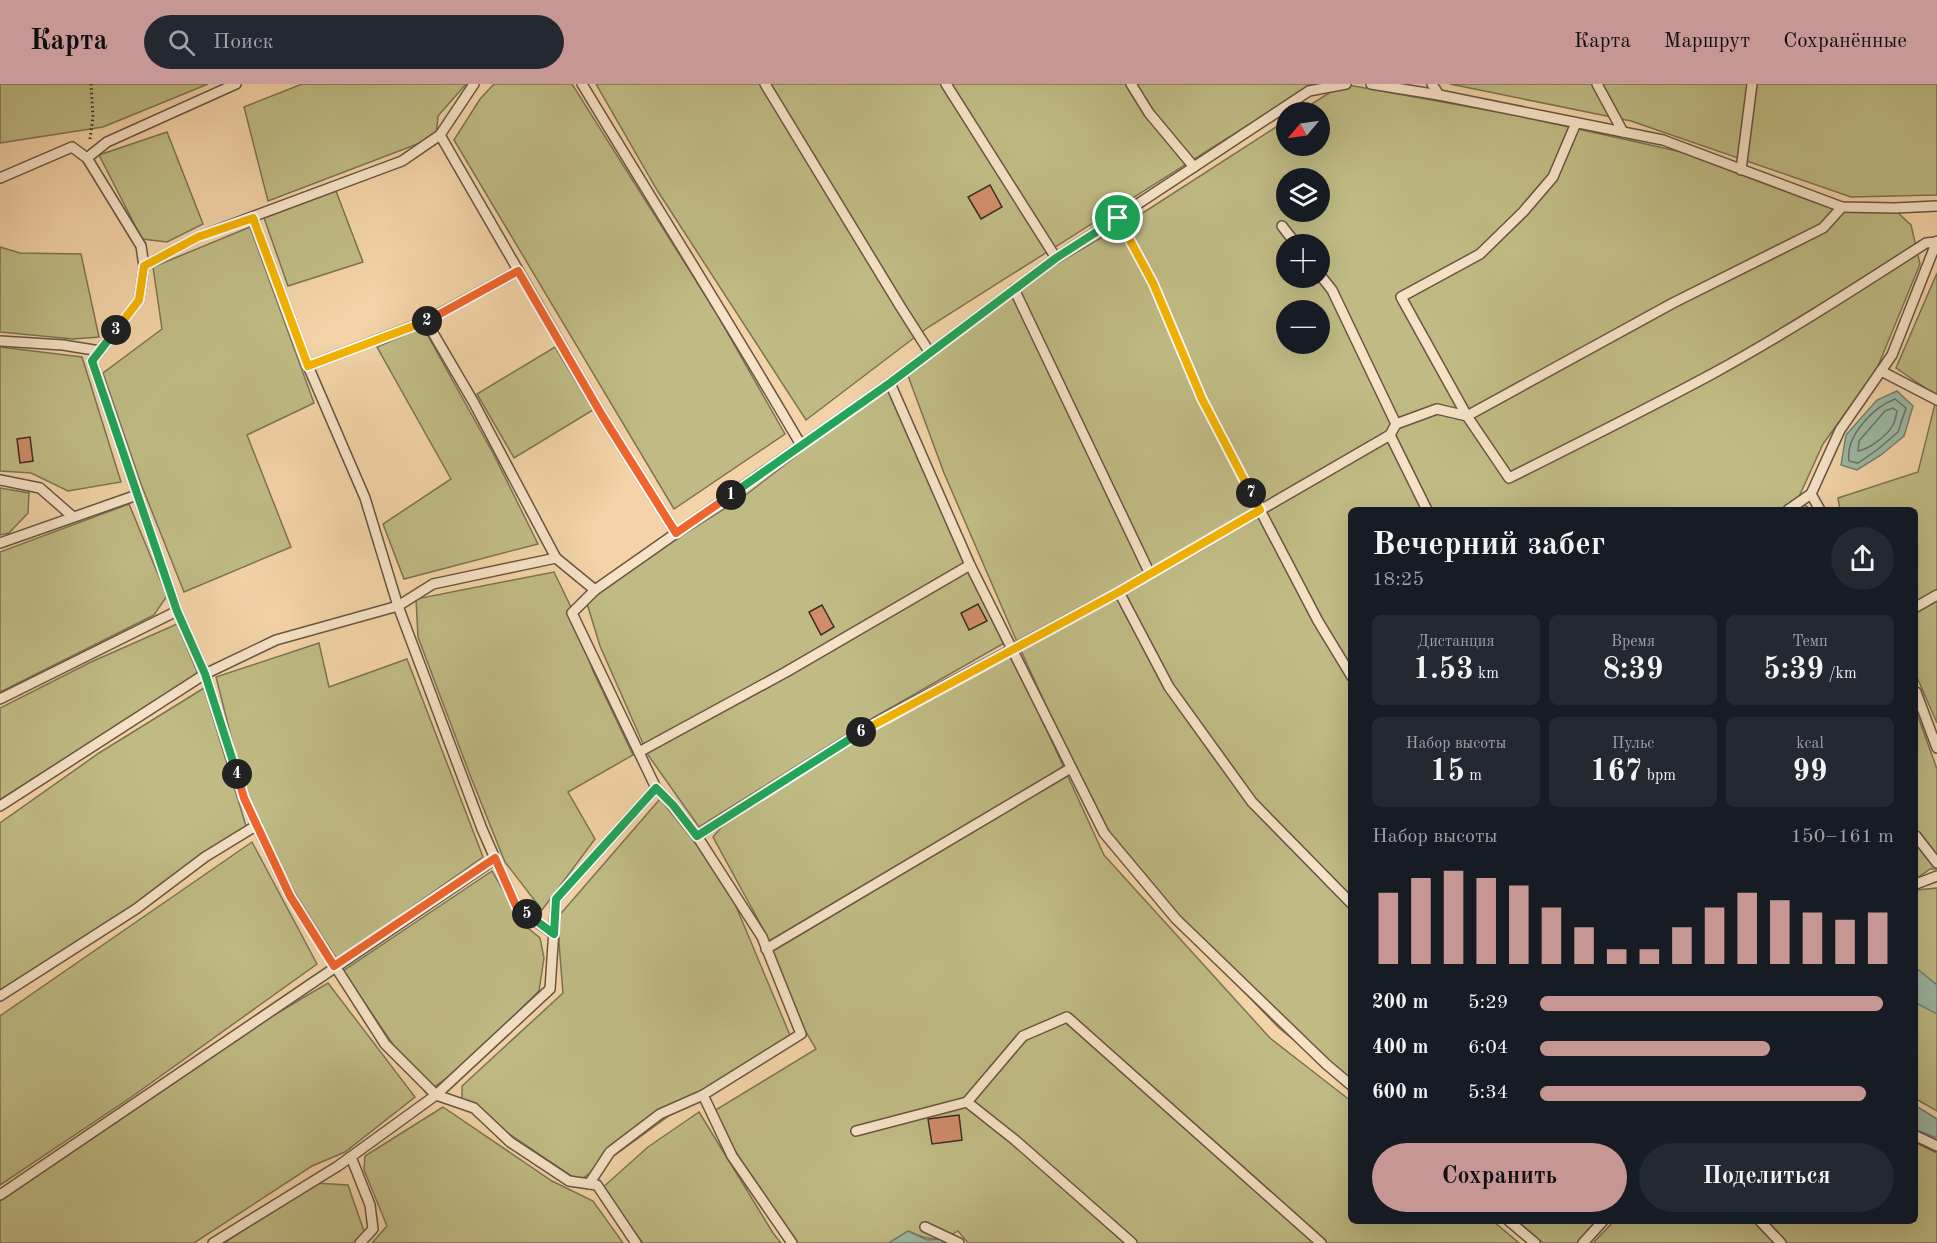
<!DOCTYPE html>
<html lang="ru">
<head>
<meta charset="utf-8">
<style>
	body { margin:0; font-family:"Old Standard TT",serif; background:#242831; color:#f1f3f6; height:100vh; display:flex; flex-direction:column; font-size:22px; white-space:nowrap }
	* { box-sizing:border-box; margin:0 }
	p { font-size:20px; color:#9ea1a6 }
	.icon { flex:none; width:33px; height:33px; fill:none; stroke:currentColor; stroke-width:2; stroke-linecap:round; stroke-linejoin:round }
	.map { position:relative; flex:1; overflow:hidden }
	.details { position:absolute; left:1348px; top:423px; width:570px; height:717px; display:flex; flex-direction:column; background:#171b24; border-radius:9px; box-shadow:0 6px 24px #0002 }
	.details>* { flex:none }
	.needle { width:39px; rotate:241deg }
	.buttons { position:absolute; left:1276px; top:18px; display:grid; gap:12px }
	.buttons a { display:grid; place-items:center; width:54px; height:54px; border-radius:50%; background:#171b24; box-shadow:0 6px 24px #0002; font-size:30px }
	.pin { position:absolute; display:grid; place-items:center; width:51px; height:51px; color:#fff; margin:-26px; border:3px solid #fff; border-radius:50%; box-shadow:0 2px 6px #0007 }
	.km { position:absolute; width:30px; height:30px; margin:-15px; border-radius:50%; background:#222; color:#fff; font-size:16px; line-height:30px; text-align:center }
	.round { display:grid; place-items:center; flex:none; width:63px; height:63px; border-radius:32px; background:#242831 }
	.headline { display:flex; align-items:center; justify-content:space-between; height:102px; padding:0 24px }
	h1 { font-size:33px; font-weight:800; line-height:45px }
	.metrics { display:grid; grid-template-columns:repeat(3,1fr); gap:9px; height:102px; padding:6px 24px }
	.metrics div { display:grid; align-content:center; border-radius:9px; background:#242831; text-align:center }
	.metrics b { font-size:30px; font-weight:800 }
	.metrics small { font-size:16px; font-weight:400 }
	.metrics p { font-size:16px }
	.chart { height:168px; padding:12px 24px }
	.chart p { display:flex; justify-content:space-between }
	.chart svg { width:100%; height:108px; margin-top:6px; stroke:#c59692; stroke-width:6 }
	.action { display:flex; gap:12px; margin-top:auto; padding:12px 24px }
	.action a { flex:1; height:69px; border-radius:36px; background:#c59692; color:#111; font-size:24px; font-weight:800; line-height:69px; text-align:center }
	.action a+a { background:#242831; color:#f1f3f6 }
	ul { padding:0 24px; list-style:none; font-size:20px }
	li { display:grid; grid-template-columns:96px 72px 1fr; align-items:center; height:45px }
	li i { height:15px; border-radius:8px; background:#c59692 }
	header { display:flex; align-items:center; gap:36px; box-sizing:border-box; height:84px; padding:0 30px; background:#c59692; color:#111 }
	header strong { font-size:28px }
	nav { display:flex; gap:33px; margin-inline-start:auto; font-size:21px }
	.search { width:420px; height:54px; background:#242831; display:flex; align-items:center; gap:15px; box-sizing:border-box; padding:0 21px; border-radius:33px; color:#9ea1a6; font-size:22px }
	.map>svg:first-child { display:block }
	.green { fill:#c0bb84; stroke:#7d7354; stroke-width:1.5; fill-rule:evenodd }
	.water { fill:#9cb8a4; stroke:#758071; stroke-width:1.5 }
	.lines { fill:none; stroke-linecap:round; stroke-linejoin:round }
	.shore { stroke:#6b7264; stroke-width:1.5 }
	.building { fill:#d18d6a; stroke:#3a2b24; stroke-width:1.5 }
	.service-casing { stroke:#685545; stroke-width:12 }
	.path { stroke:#3a2b24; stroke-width:3; stroke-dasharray:1.5 3; stroke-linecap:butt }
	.service { stroke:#f7e2c6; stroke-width:9 }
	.split-1-casing { stroke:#fff; stroke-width:12 }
	.split-2-casing { stroke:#fff; stroke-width:12 }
	.split-3-casing { stroke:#fff; stroke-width:12 }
	.split-4-casing { stroke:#fff; stroke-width:12 }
	.split-5-casing { stroke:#fff; stroke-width:12 }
	.split-6-casing { stroke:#fff; stroke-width:12 }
	.split-7-casing { stroke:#fff; stroke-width:12 }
	.split-8-casing { stroke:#fff; stroke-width:12 }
	.split-1 { stroke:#22a559; stroke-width:8 }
	.split-2 { stroke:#f0652b; stroke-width:8 }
	.split-3 { stroke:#f5b400; stroke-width:8 }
	.split-4 { stroke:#22a559; stroke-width:8 }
	.split-5 { stroke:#f0652b; stroke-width:8 }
	.split-6 { stroke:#22a559; stroke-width:8 }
	.split-7 { stroke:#f5b400; stroke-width:8 }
	.split-8 { stroke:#f5b400; stroke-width:8 }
</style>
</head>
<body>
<header>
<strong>Карта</strong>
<div class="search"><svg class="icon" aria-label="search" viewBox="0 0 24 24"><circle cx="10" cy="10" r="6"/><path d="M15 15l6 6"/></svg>Поиск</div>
<nav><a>Карта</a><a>Маршрут</a><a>Сохранённые</a></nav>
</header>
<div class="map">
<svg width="1937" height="1159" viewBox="0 0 1937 1159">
	<rect width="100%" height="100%" fill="#f3d3a7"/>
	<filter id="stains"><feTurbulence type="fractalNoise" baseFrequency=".00333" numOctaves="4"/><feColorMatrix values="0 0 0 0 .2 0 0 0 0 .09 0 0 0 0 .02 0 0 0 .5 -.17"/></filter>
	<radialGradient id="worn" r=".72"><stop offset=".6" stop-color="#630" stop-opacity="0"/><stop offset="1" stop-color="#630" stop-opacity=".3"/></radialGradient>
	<g class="green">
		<polygon points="0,0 208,0 103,43 0,59"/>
		<polygon points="302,0 466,0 438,32 436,53 268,117 244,23"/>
		<polygon points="494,0 572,0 715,227 785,350 674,425 454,56 480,15"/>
		<polygon points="596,0 1313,0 927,244 806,336 657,106"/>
		<path d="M1343,0l177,32 166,37 145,55 66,4 14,13 9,39 -44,107 -53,73 -25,55 13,11h-459l-1,576 -72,-58 -104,-108 -66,-77 -92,-201 -73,-169 -37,-100 116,-89 115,-68 149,-96v26h33v-34h-21zM1287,94h33v34h-33zM1287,160h33v34h-33zM1287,226h33v34h-33z"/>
		<polygon points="1450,0 1937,0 1937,111 1851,113 1631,37"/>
		<polygon points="167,48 203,140 167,158 142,155 99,71"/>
		<polygon points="336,107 363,178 288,202 264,134"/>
		<polygon points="250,143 314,319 247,351 291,463 184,508 141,400 103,289 162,245 153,183"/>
		<polygon points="0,163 20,169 81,170 99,253 73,255 0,248"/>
		<polygon points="1937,189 1937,639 1916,591 1916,426 1840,426 1838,414 1918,388 1937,312 1896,284"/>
		<polygon points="423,243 494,371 538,460 404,495 383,440 451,395 377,263"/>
		<polygon points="0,263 82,273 121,398 68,407 31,389 0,387"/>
		<polygon points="555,263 593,326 514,374 477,310"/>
		<polygon points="891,299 1006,558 873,634 699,743 648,671 600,562 585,513 743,413"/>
		<polygon points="0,404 29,409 28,429 9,449 0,451"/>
		<polygon points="129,420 167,512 154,531 0,608 0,468"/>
		<polygon points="554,488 570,521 593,587 633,671 568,708 595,755 542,826 505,778 470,691 418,553 416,515"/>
		<polygon points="177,540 198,590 0,723 0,624 91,578"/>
		<polygon points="319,559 329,603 407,575 483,773 336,876 253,740 216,593"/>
		<path d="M1008,573l6,2 90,196 166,183 81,63 1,120h141l26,22h-551l-10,-12c-18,12 -31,9 -50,0l-19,12h-92c-34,-39 -59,-86 -83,-132l102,-62 -32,-54 -17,-59 -54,-99 15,-18 93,-59 95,-56z"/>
		<polygon points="204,604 246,742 0,915 0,739 99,669"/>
		<polygon points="1916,627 1937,685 1937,785 1930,785 1916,795"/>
		<polygon points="660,715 725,796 792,956 688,1018 579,1097 462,1018 462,1002 563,909 557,834"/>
		<polygon points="252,758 317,880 130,1014 0,1101 0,932"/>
		<polygon points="492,787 522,839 540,854 544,874 539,907 463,982 426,1009 343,887"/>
		<polygon points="1937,804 1937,1027 1916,1015 1916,806"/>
		<polygon points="328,899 415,1013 345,1068 312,1082 194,1159 0,1159 0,1117 274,931"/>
		<polygon points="443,1023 552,1097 593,1117 623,1159 372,1159 387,1142 364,1086 365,1072"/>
		<polygon points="699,1028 773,1149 781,1159 643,1159 601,1105 648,1063"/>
		<polygon points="1916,1059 1937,1069 1937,1159 1593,1159 1614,1137 1916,1137"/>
		<polygon points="315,1099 348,1101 365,1150 356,1159 224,1159"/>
		<polygon points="1517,1137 1598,1137 1578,1159 1543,1159"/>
	</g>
	<g class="water">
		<polygon points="1897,307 1913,322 1904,352 1881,371 1857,386 1841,381 1846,351 1877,316"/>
		<polygon points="1916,884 1937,901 1937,930 1916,919"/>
		<polygon points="1916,1022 1937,1035 1937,1054 1916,1046"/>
		<polygon points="908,1147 927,1156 948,1155 949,1159 889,1159"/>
	</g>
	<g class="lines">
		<g class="shore">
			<path d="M1895,315l11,9 -8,24 -21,18 -19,13 -9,-2c-4,-24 24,-54 46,-62z"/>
			<path d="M1893,324l4,3c-1,5 -2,10 -4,14 -5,10 -25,25 -35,26l1,-10 26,-30z"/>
		</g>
	</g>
	<g class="building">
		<polygon points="990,101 1002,123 981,135 968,113"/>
		<polygon points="30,353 33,377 20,379 17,355"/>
		<polygon points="978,520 987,537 969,546 961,529"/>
		<polygon points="822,521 834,543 821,551 809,528"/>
		<polygon points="959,1031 962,1056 932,1060 928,1035"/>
	</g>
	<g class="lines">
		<g class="service-casing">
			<g id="service">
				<path d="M582,0c73,121 148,239 219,361"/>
				<polyline points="765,0 900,222 930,269"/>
				<polyline points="946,0 1056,174"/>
				<polyline points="1131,0 1149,29 1194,83"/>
				<polyline points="1371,0 1439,11 1663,56 1842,123 1895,124 1937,122"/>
				<polyline points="1432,0 1439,11"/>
				<polyline points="1597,0 1623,48"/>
				<path d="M1576,39l-23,54 -30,35 -43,42 -79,43 66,119 42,62c68,-34 136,-68 203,-104 73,-40 144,-86 214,-131l11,-1"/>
				<polyline points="440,51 603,333 676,449"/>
				<polyline points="87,74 107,58 236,0"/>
				<polyline points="1741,86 1752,0"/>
				<polyline points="0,94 72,63 87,74 141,162 144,182 139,216 92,277 177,527 205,590 276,556 398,522 433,500 556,474 595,506 890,299 1056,174 1309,7 1346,0"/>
				<polyline points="253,134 308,282 365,414 398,522 482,745 517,824 554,850"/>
				<polyline points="1118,134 1153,199 1202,315 1318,537 1352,593"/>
				<polyline points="1282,142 1296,160"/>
				<polyline points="144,182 198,153 402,77 440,51 474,0"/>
				<polyline points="518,187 426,237 474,319 556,474"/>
				<polyline points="1014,205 1150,490"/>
				<polyline points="0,257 63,261 100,267"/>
				<polyline points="308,282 426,237"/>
				<polyline points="1881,287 1937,316"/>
				<polyline points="890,299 970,481 1104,749 1176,835 1326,980 1352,1002"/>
				<polyline points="1396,340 1437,325 1467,332 1673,219 1823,144 1842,123"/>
				<polyline points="1390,351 1427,426"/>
				<polyline points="0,396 40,404 72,432"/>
				<polyline points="1788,426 1811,410"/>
				<polyline points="1820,426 1811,410 1840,346 1892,271 1937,157"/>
				<polyline points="0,459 137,411"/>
				<polyline points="1119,508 1169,603 1252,718 1352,820"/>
				<polyline points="1916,523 1937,511"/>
				<polyline points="1916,608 1937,664"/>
				<polyline points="0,615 177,527"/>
				<polyline points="639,668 786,588 970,481"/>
				<polyline points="656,704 673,721 697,752 762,853 801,950 703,1011 732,1072 792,1159"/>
				<polyline points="0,722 205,590 244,714 290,812 385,960 436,1011 474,1024 510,1058 569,1097 597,1101 636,1159"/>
				<polyline points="697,752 875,639 1119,508 1390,351 1396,340 1332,206 1320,191"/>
				<polyline points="1916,752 1937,779"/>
				<polyline points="1916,800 1937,792"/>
				<polyline points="766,865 1071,684"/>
				<polyline points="0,912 136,825 205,773 257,741"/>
				<polyline points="967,1018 1023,952 1067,933 1321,1159"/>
				<polyline points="856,1047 967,1018 1015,1056 1132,1159"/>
				<polyline points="1916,1052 1937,1062"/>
				<polyline points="351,1073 370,1121 373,1145 360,1159"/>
				<polyline points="589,1100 610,1068 660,1030 703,1011"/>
				<polyline points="0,1111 495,775"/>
				<polyline points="1509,1137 1535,1159"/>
				<polyline points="1760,1137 1781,1159"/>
				<polyline points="925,1143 959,1159"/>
				<polyline points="213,1159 338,1082 436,1011 550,905 556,815 656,704 572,529 595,506"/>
				<polyline points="1583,1159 1603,1137"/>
			</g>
		</g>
		<polyline class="path" points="90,55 93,33 91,0"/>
		<use href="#service" class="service"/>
	</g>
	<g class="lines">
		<g class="split-1-casing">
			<polyline id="split-1" points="731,411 890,299 1056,174 1118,134"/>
		</g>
		<g class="split-2-casing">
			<polyline id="split-2" points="427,237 518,187 603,333 676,449 731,411"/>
		</g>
		<g class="split-3-casing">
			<polyline id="split-3" points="116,246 139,216 144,182 198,153 253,134 308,282 427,237"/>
		</g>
		<g class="split-4-casing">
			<polyline id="split-4" points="116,246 92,277 177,527 205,590 237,690"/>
		</g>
		<g class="split-5-casing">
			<polyline id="split-5" points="237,690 244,714 290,812 334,882 495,774 517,824 527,830"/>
		</g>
		<g class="split-6-casing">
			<polyline id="split-6" points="527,830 554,850 556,815 656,704 673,721 697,752 861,648"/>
		</g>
		<g class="split-7-casing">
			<polyline id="split-7" points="861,648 1119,508 1260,426 1251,409"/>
		</g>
		<g class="split-8-casing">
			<polyline id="split-8" points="1118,134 1153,199 1202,315 1251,409"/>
		</g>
		<use href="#split-1" class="split-1"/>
		<use href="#split-2" class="split-2"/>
		<use href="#split-3" class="split-3"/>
		<use href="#split-4" class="split-4"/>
		<use href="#split-5" class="split-5"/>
		<use href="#split-6" class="split-6"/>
		<use href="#split-7" class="split-7"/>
		<use href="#split-8" class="split-8"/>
	</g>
	<rect width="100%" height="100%" filter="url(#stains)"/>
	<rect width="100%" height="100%" fill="url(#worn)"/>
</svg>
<div class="buttons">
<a><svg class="needle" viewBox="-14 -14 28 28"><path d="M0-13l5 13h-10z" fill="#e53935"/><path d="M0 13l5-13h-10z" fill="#9ea1a6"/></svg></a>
<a><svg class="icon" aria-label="layers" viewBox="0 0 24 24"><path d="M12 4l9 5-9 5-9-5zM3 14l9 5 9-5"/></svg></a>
<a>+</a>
<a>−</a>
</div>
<div class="pin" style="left:1118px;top:134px;background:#1e9e55"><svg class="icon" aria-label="arrive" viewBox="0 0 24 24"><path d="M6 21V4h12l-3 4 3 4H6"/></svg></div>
<b class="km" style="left:731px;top:411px">1</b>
<b class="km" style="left:427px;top:237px">2</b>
<b class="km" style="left:116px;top:246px">3</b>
<b class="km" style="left:237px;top:690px">4</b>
<b class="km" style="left:527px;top:830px">5</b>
<b class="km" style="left:861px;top:648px">6</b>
<b class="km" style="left:1251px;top:409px">7</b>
<section class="details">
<div class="headline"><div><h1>Вечерний забег</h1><p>18:25</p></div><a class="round"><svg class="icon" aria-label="share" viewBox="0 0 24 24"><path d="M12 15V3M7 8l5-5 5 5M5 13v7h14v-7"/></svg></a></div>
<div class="metrics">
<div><p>Дистанция</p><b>1.53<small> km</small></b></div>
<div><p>Время</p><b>8:39</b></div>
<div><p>Темп</p><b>5:39<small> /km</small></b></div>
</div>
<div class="metrics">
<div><p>Набор высоты</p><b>15<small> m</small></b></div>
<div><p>Пульс</p><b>167<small> bpm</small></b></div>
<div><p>kcal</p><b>99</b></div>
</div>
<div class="chart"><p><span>Набор высоты</span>150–161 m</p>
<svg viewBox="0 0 160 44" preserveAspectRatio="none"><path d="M5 44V15M15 44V9M25 44V6M35 44V9M45 44V12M55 44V21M65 44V29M75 44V38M85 44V38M95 44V29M105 44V21M115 44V15M125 44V18M135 44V23M145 44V26M155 44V23"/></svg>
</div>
<ul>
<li><b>200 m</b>5:29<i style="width:97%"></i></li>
<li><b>400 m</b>6:04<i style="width:65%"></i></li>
<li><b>600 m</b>5:34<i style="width:92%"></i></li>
</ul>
<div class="action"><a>Сохранить</a><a>Поделиться</a></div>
</section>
</div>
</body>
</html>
